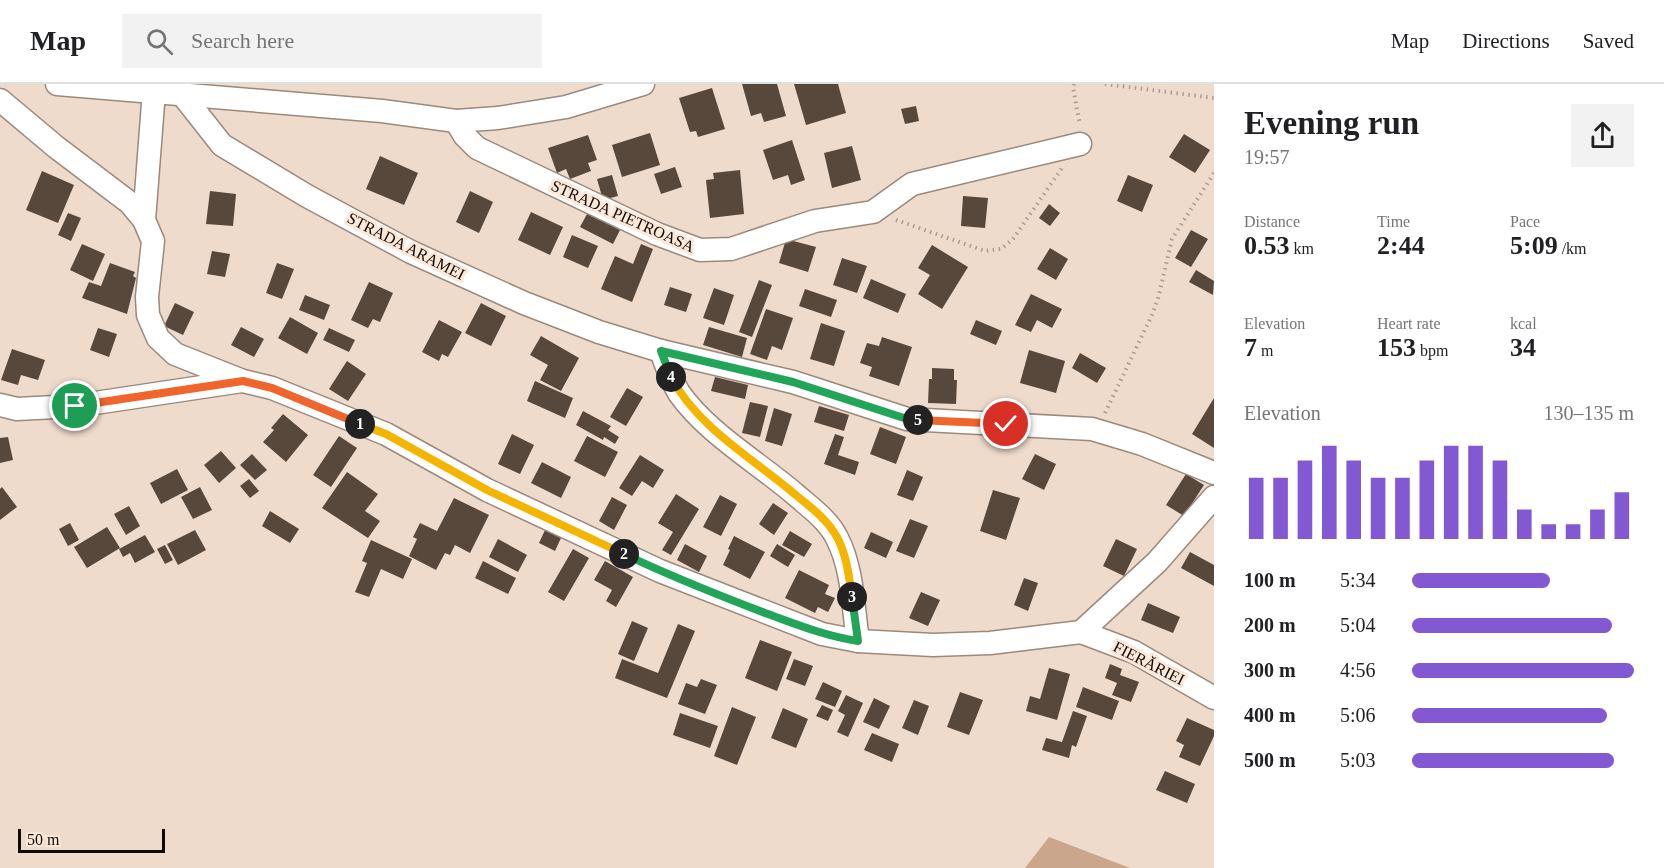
<!DOCTYPE html>
<html lang="en">
<head>
<meta charset="utf-8">
<style>
	body { margin:0; font-family:"Times New Roman",serif; background:#f2f2f2; color:#202124; height:100vh; display:flex; flex-direction:column; font-size:22px; white-space:nowrap }
	* { box-sizing:border-box; margin:0 }
	p { font-size:20px; color:#757577 }
	.icon { flex:none; width:33px; height:33px; fill:none; stroke:currentColor; stroke-width:2; stroke-linecap:round; stroke-linejoin:round }
	.map { position:relative; flex:1; overflow:hidden }
	.panel { display:flex; flex-direction:column; background:#fff; width:450px }
	.panel>* { flex:none }
	.scale { position:absolute; left:18px; bottom:15px; width:147px; box-sizing:border-box; padding-left:6px; border:3px solid #100a06; border-top:0; font-size:16px; line-height:21px; white-space:nowrap; color:#100a06; -webkit-text-stroke:4px #fce8d9; paint-order:stroke }
	.pin { position:absolute; display:grid; place-items:center; width:51px; height:51px; color:#fff; margin:-26px; border:3px solid #fff; border-radius:50%; box-shadow:0 2px 6px #0007 }
	.km { position:absolute; width:30px; height:30px; margin:-15px; border-radius:50%; background:#222; color:#fff; font-size:16px; line-height:30px; text-align:center }
	.round { display:grid; place-items:center; flex:none; width:63px; height:63px; border-radius:0px; background:#f2f2f2 }
	.overview { display:flex; align-items:center; justify-content:space-between; height:102px; padding:0 30px }
	h1 { font-size:33px; font-weight:700; line-height:45px }
	.metrics { display:grid; grid-template-columns:repeat(3,1fr); gap:9px; height:102px; padding:6px 30px }
	.metrics div { display:grid; align-content:center }
	.metrics b { font-size:26px; font-weight:700 }
	.metrics small { font-size:16px; font-weight:400 }
	.metrics p { font-size:16px }
	.chart { height:168px; padding:12px 30px }
	.chart p { display:flex; justify-content:space-between }
	.chart svg { width:100%; height:108px; margin-top:6px; stroke:#8359d3; stroke-width:6 }
	ul { padding:0 30px; list-style:none; font-size:20px }
	li { display:grid; grid-template-columns:96px 72px 1fr; align-items:center; height:45px }
	li i { height:15px; border-radius:8px; background:#8359d3 }
	header { display:flex; align-items:center; gap:36px; box-sizing:border-box; height:84px; padding:0 30px; background:#fff; border-bottom:2px solid #e0e0e0 }
	header strong { font-size:28px }
	nav { display:flex; gap:33px; margin-inline-start:auto; font-size:21px }
	.search { width:420px; height:54px; background:#f2f2f2; display:flex; align-items:center; gap:15px; box-sizing:border-box; padding:0 21px; border-radius:0px; color:#757577; font-size:22px }
	main { display:flex; flex:1; min-height:0 }
	.map>svg:first-child { display:block }
	.green { fill:#c9a68c }
	.building { fill:#58483c }
	.lines { fill:none; stroke-linecap:round; stroke-linejoin:round }
	.street-casing { stroke:#9b897b; stroke-width:25 }
	.path { stroke:#ac9c90; stroke-width:4; stroke-dasharray:1.5 4.5; stroke-linecap:butt }
	.street { stroke:#fff; stroke-width:22 }
	.split-1-casing { stroke:#fff; stroke-width:12 }
	.split-2-casing { stroke:#fff; stroke-width:12 }
	.split-3-casing { stroke:#fff; stroke-width:12 }
	.split-4-casing { stroke:#fff; stroke-width:12 }
	.split-5-casing { stroke:#fff; stroke-width:12 }
	.split-6-casing { stroke:#fff; stroke-width:12 }
	.split-1 { stroke:#f0652b; stroke-width:8 }
	.split-2 { stroke:#f5b400; stroke-width:8 }
	.split-3 { stroke:#22a559; stroke-width:8 }
	.split-4 { stroke:#f5b400; stroke-width:8 }
	.split-5 { stroke:#22a559; stroke-width:8 }
	.split-6 { stroke:#f0652b; stroke-width:8 }
	.labels { text-anchor:middle; dominant-baseline:central; stroke-width:6; stroke-linejoin:round; paint-order:stroke }
	.street-label { font-size:16px; fill:#100a06; stroke:#fce8d9 }
</style>
</head>
<body>
<header>
<strong>Map</strong>
<div class="search"><svg class="icon" aria-label="search" viewBox="0 0 24 24"><circle cx="10" cy="10" r="6"/><path d="M15 15l6 6"/></svg>Search here</div>
<nav><a>Map</a><a>Directions</a><a>Saved</a></nav>
</header>
<main>
<div class="map">
<svg width="1214" height="784" viewBox="0 0 1214 784">
	<rect width="100%" height="100%" fill="#efdbcc"/>
	<polygon class="green" points="1049,753 1130,784 1025,784"/>
	<g class="building">
		<polygon points="742,0 777,0 786,32 764,38 761,29 751,32"/>
		<polygon points="794,0 838,0 846,29 806,41"/>
		<polygon points="712,4 725,45 698,53 696,47 690,48 679,14"/>
		<polygon points="916,22 919,37 905,40 901,25"/>
		<polygon points="650,49 660,81 622,93 612,61"/>
		<polygon points="1184,50 1210,66 1195,89 1169,73"/>
		<polygon points="588,51 597,76 588,79 591,87 570,95 566,85 557,89 548,64"/>
		<polygon points="792,56 805,96 791,101 788,91 773,96 763,66"/>
		<polygon points="852,62 861,96 832,104 824,69"/>
		<polygon points="380,72 418,89 404,121 366,105"/>
		<polygon points="675,83 682,103 661,110 654,90"/>
		<polygon points="740,86 744,130 710,134 706,96 714,95 713,89"/>
		<polygon points="42,87 74,101 58,139 26,126"/>
		<polygon points="612,91 618,112 603,116 597,95"/>
		<polygon points="1128,91 1153,101 1142,128 1117,117"/>
		<polygon points="210,107 236,110 233,142 206,140"/>
		<polygon points="470,107 493,118 479,149 456,138"/>
		<polygon points="963,112 988,114 985,144 961,142"/>
		<polygon points="1049,120 1060,129 1050,142 1039,134"/>
		<polygon points="531,128 563,143 550,171 518,156"/>
		<polygon points="68,129 81,134 71,157 58,151"/>
		<polygon points="587,130 620,146 613,160 580,143"/>
		<polygon points="1191,146 1208,155 1191,183 1175,174"/>
		<polygon points="572,151 598,162 588,184 563,173"/>
		<polygon points="786,155 816,163 808,188 779,179"/>
		<polygon points="82,160 105,170 93,197 70,186"/>
		<polygon points="641,160 653,165 632,218 601,205 615,172 633,180"/>
		<polygon points="932,161 968,183 942,225 918,210 930,191 918,184"/>
		<polygon points="1050,164 1068,175 1056,196 1037,185"/>
		<polygon points="212,167 230,170 225,193 207,190"/>
		<polygon points="842,174 867,182 857,209 833,201"/>
		<polygon points="110,179 135,188 133,192 136,194 127,230 82,214 89,198 101,202"/>
		<polygon points="277,179 294,185 282,215 266,209"/>
		<polygon points="1196,186 1214,197 1213,211 1189,198"/>
		<polygon points="871,195 906,210 898,229 863,214"/>
		<polygon points="759,196 772,201 752,253 739,248"/>
		<polygon points="369,198 393,209 380,238 373,235 368,244 351,236"/>
		<polygon points="670,203 692,210 686,228 664,221"/>
		<polygon points="714,204 734,211 724,241 703,234"/>
		<polygon points="805,205 837,216 831,233 799,222"/>
		<polygon points="1031,210 1062,225 1052,244 1037,236 1031,248 1015,241"/>
		<polygon points="305,211 330,221 324,236 299,226"/>
		<polygon points="175,219 194,228 183,251 164,242"/>
		<polygon points="481,219 506,232 491,262 465,249"/>
		<polygon points="766,225 793,234 782,266 772,262 767,276 750,270"/>
		<polygon points="290,233 318,249 307,270 278,254"/>
		<polygon points="439,236 462,248 448,273 442,270 439,277 422,268"/>
		<polygon points="976,236 1002,247 996,261 970,250"/>
		<polygon points="821,239 845,247 834,282 810,275"/>
		<polygon points="241,243 264,255 254,273 231,261"/>
		<polygon points="709,243 747,254 742,273 703,261"/>
		<polygon points="98,244 117,250 109,273 90,266"/>
		<polygon points="329,244 355,256 349,268 323,256"/>
		<polygon points="541,252 579,274 561,307 540,296 548,281 530,271"/>
		<polygon points="882,253 912,263 899,302 869,292 872,283 860,279 867,259 879,262"/>
		<polygon points="12,265 45,276 38,296 21,291 18,301 1,296"/>
		<polygon points="1029,266 1065,277 1056,309 1020,299"/>
		<polygon points="1080,269 1106,284 1097,299 1072,284"/>
		<polygon points="347,277 366,290 348,317 329,305"/>
		<polygon points="932,284 954,285 954,296 957,296 956,320 928,319 929,295 932,295"/>
		<polygon points="715,293 748,301 745,315 711,307"/>
		<polygon points="535,297 573,314 565,334 527,317"/>
		<polygon points="627,304 643,313 626,342 610,333"/>
		<polygon points="1214,314 1214,364 1192,350"/>
		<polygon points="750,318 768,322 760,353 742,349"/>
		<polygon points="819,322 849,331 844,347 814,338"/>
		<polygon points="774,324 792,330 782,362 765,357"/>
		<polygon points="583,327 611,342 608,346 619,353 615,360 604,353 603,356 576,341"/>
		<polygon points="283,330 308,351 286,378 263,358 274,346 271,344"/>
		<polygon points="880,343 906,353 896,380 870,370"/>
		<polygon points="512,350 534,361 520,390 498,380"/>
		<polygon points="835,350 844,353 838,371 859,378 855,391 824,380"/>
		<polygon points="339,352 357,364 331,403 313,391"/>
		<polygon points="587,352 618,368 605,393 574,377"/>
		<polygon points="8,353 13,376 0,379 0,354"/>
		<polygon points="221,367 236,384 219,399 204,381"/>
		<polygon points="252,370 267,386 255,396 240,381"/>
		<polygon points="1035,370 1056,380 1044,406 1022,395"/>
		<polygon points="640,371 664,386 653,404 642,397 632,412 619,404"/>
		<polygon points="542,378 571,393 561,414 531,399"/>
		<polygon points="177,385 188,406 161,420 150,399"/>
		<polygon points="907,386 923,393 913,417 897,411"/>
		<polygon points="347,388 378,410 365,427 380,437 368,454 322,424"/>
		<polygon points="1186,390 1204,401 1184,432 1166,421"/>
		<polygon points="249,395 259,407 250,414 240,402"/>
		<polygon points="2,403 17,423 0,436 0,405"/>
		<polygon points="200,403 212,426 193,435 181,413"/>
		<polygon points="993,406 1020,414 1006,456 980,447"/>
		<polygon points="676,410 699,425 671,471 662,466 673,448 658,439"/>
		<polygon points="720,411 737,420 721,452 703,443"/>
		<polygon points="612,413 627,421 614,446 599,437"/>
		<polygon points="454,414 489,431 470,469 455,461 450,471 445,469 436,486 409,472 417,455 413,453 420,439 437,447"/>
		<polygon points="773,419 788,429 774,451 759,440"/>
		<polygon points="129,422 140,442 126,451 114,430"/>
		<polygon points="270,427 299,445 290,459 262,442"/>
		<polygon points="910,435 928,442 914,474 896,467"/>
		<polygon points="70,439 79,456 68,462 59,445"/>
		<polygon points="107,443 120,464 87,484 74,463"/>
		<polygon points="195,446 206,466 178,481 167,460"/>
		<polygon points="545,446 561,454 555,467 539,459"/>
		<polygon points="790,447 812,460 804,473 782,461"/>
		<polygon points="871,448 893,458 886,474 864,464"/>
		<polygon points="145,451 155,468 135,479 130,469 123,473 119,465"/>
		<polygon points="734,452 765,468 750,495 723,481 730,466 728,465"/>
		<polygon points="498,455 527,471 518,488 489,473"/>
		<polygon points="1116,455 1137,465 1124,492 1103,482"/>
		<polygon points="371,456 412,475 403,495 381,485 369,513 355,508 367,479 362,477"/>
		<polygon points="685,460 707,472 699,488 677,476"/>
		<polygon points="777,460 795,471 788,483 770,472"/>
		<polygon points="165,461 173,476 165,480 157,465"/>
		<polygon points="573,465 589,474 564,517 548,508"/>
		<polygon points="1190,468 1214,481 1214,502 1181,484"/>
		<polygon points="483,477 516,494 508,510 475,494"/>
		<polygon points="605,477 633,493 616,523 606,517 612,506 594,496"/>
		<polygon points="799,486 829,501 825,510 835,514 828,528 818,523 815,529 785,514"/>
		<polygon points="1024,494 1038,499 1028,527 1014,521"/>
		<polygon points="921,508 940,516 928,542 909,534"/>
		<polygon points="1148,519 1180,533 1173,549 1141,536"/>
		<polygon points="632,537 648,544 634,577 618,570"/>
		<polygon points="678,540 695,547 667,614 615,594 622,575 658,589"/>
		<polygon points="760,556 792,568 777,607 745,594"/>
		<polygon points="794,575 813,582 805,602 786,595"/>
		<polygon points="1110,580 1122,585 1120,591 1139,598 1131,618 1112,611 1117,599 1105,594"/>
		<polygon points="1049,584 1070,590 1057,636 1026,627 1030,612 1040,615"/>
		<polygon points="701,595 717,601 705,630 678,620 686,599 697,603"/>
		<polygon points="823,598 842,607 835,623 815,615"/>
		<polygon points="1083,603 1119,617 1112,636 1076,623"/>
		<polygon points="960,608 983,616 969,651 947,643"/>
		<polygon points="846,611 863,619 848,653 837,648 845,631 838,627"/>
		<polygon points="874,614 890,622 879,645 863,638"/>
		<polygon points="914,616 929,622 918,651 902,644"/>
		<polygon points="822,621 833,626 828,637 816,632"/>
		<polygon points="732,623 756,633 737,681 714,672"/>
		<polygon points="783,624 808,635 796,664 771,654"/>
		<polygon points="1073,627 1087,632 1076,663 1072,661 1069,674 1042,666 1046,654 1062,658"/>
		<polygon points="680,629 718,642 710,664 673,651"/>
		<polygon points="1187,634 1214,646 1214,652 1200,682 1179,673 1184,661 1176,657"/>
		<polygon points="872,649 899,660 892,678 864,666"/>
		<polygon points="1165,687 1195,700 1187,719 1156,706"/>
	</g>
	<g class="lines">
		<g class="street-casing">
			<g id="street">
				<polyline points="57,0 382,27 456,37 498,34 566,23 643,0"/>
				<polyline points="181,9 222,61 307,112 411,168 524,219 599,248 661,267 793,298 907,335 1092,345 1142,360 1214,389"/>
				<polyline points="0,16 56,63 130,119 144,136 153,157 147,213 148,231 158,254 175,270 243,297 272,304 386,350 487,406 660,487 822,550 858,557 933,561 990,559 1081,548 1157,478 1214,413"/>
				<polyline points="456,37 465,52 477,64 657,150 700,166 731,165 815,137 873,128 912,100 1080,60"/>
				<polyline points="144,136 154,7"/>
				<path d="M661,267c5,14 10,29 18,42 28,40 80,70 117,102 15,13 32,25 41,43 16,31 16,70 21,103"/>
				<polyline points="0,321 17,325 75,322 242,297"/>
				<polyline points="1081,548 1134,568 1214,614"/>
			</g>
		</g>
		<g class="path">
			<polyline points="1074,0 1073,3 1080,41"/>
			<polyline points="1105,0 1214,14"/>
			<polyline points="896,136 985,167 1001,165 1013,155 1062,84"/>
			<polyline points="1105,329 1152,231 1158,215 1172,155 1214,89"/>
		</g>
		<use href="#street" class="street"/>
	</g>
	<g class="lines">
		<g class="split-1-casing">
			<polyline id="split-1" points="75,322 243,297 272,304 360,340"/>
		</g>
		<g class="split-2-casing">
			<polyline id="split-2" points="360,340 386,350 487,406 624,470"/>
		</g>
		<g class="split-3-casing">
			<path id="split-3" d="M624,470c46,22 94,41 141,59 31,11 60,23 93,28l-6,-44"/>
		</g>
		<g class="split-4-casing">
			<path id="split-4" d="M671,293c27,51 83,82 126,119 15,12 32,25 41,43 9,18 11,38 14,58"/>
		</g>
		<g class="split-5-casing">
			<polyline id="split-5" points="671,293 661,267 793,298 907,335 918,336"/>
		</g>
		<g class="split-6-casing">
			<polyline id="split-6" points="918,336 1006,340"/>
		</g>
		<use href="#split-1" class="split-1"/>
		<use href="#split-2" class="split-2"/>
		<use href="#split-3" class="split-3"/>
		<use href="#split-4" class="split-4"/>
		<use href="#split-5" class="split-5"/>
		<use href="#split-6" class="split-6"/>
	</g>
	<g class="labels">
		<g class="street-label">
			<text transform="translate(623 132) rotate(24)">STRADA PIETROASA</text>
			<text transform="translate(406 162) rotate(27)">STRADA ARAMEI</text>
			<text transform="translate(1149 579) rotate(27)">FIERĂRIEI</text>
		</g>
	</g>
</svg>
<div class="scale">50 m</div>
<div class="pin" style="left:75px;top:322px;background:#1e9e55"><svg class="icon" aria-label="arrive" viewBox="0 0 24 24"><path d="M6 21V4h12l-3 4 3 4H6"/></svg></div>
<div class="pin" style="left:1006px;top:340px;background:#d93025"><svg class="icon" aria-label="check" viewBox="0 0 24 24"><path d="M5 12l5 5 9-10"/></svg></div>
<b class="km" style="left:360px;top:340px">1</b>
<b class="km" style="left:624px;top:470px">2</b>
<b class="km" style="left:852px;top:513px">3</b>
<b class="km" style="left:671px;top:293px">4</b>
<b class="km" style="left:918px;top:336px">5</b>
</div>
<section class="panel">
<div class="overview"><div><h1>Evening run</h1><p>19:57</p></div><a class="round"><svg class="icon" aria-label="share" viewBox="0 0 24 24"><path d="M12 15V3M7 8l5-5 5 5M5 13v7h14v-7"/></svg></a></div>
<div class="metrics">
<div><p>Distance</p><b>0.53<small> km</small></b></div>
<div><p>Time</p><b>2:44</b></div>
<div><p>Pace</p><b>5:09<small> /km</small></b></div>
</div>
<div class="metrics">
<div><p>Elevation</p><b>7<small> m</small></b></div>
<div><p>Heart rate</p><b>153<small> bpm</small></b></div>
<div><p>kcal</p><b>34</b></div>
</div>
<div class="chart"><p><span>Elevation</span>130–135 m</p>
<svg viewBox="0 0 160 44" preserveAspectRatio="none"><path d="M5 44V19M15 44V19M25 44V12M35 44V6M45 44V12M55 44V19M65 44V19M75 44V12M85 44V6M95 44V6M105 44V12M115 44V32M125 44V38M135 44V38M145 44V32M155 44V25"/></svg>
</div>
<ul>
<li><b>100 m</b>5:34<i style="width:62%"></i></li>
<li><b>200 m</b>5:04<i style="width:90%"></i></li>
<li><b>300 m</b>4:56<i style="width:100%"></i></li>
<li><b>400 m</b>5:06<i style="width:88%"></i></li>
<li><b>500 m</b>5:03<i style="width:91%"></i></li>
</ul>
</section>
</main>
</body>
</html>
